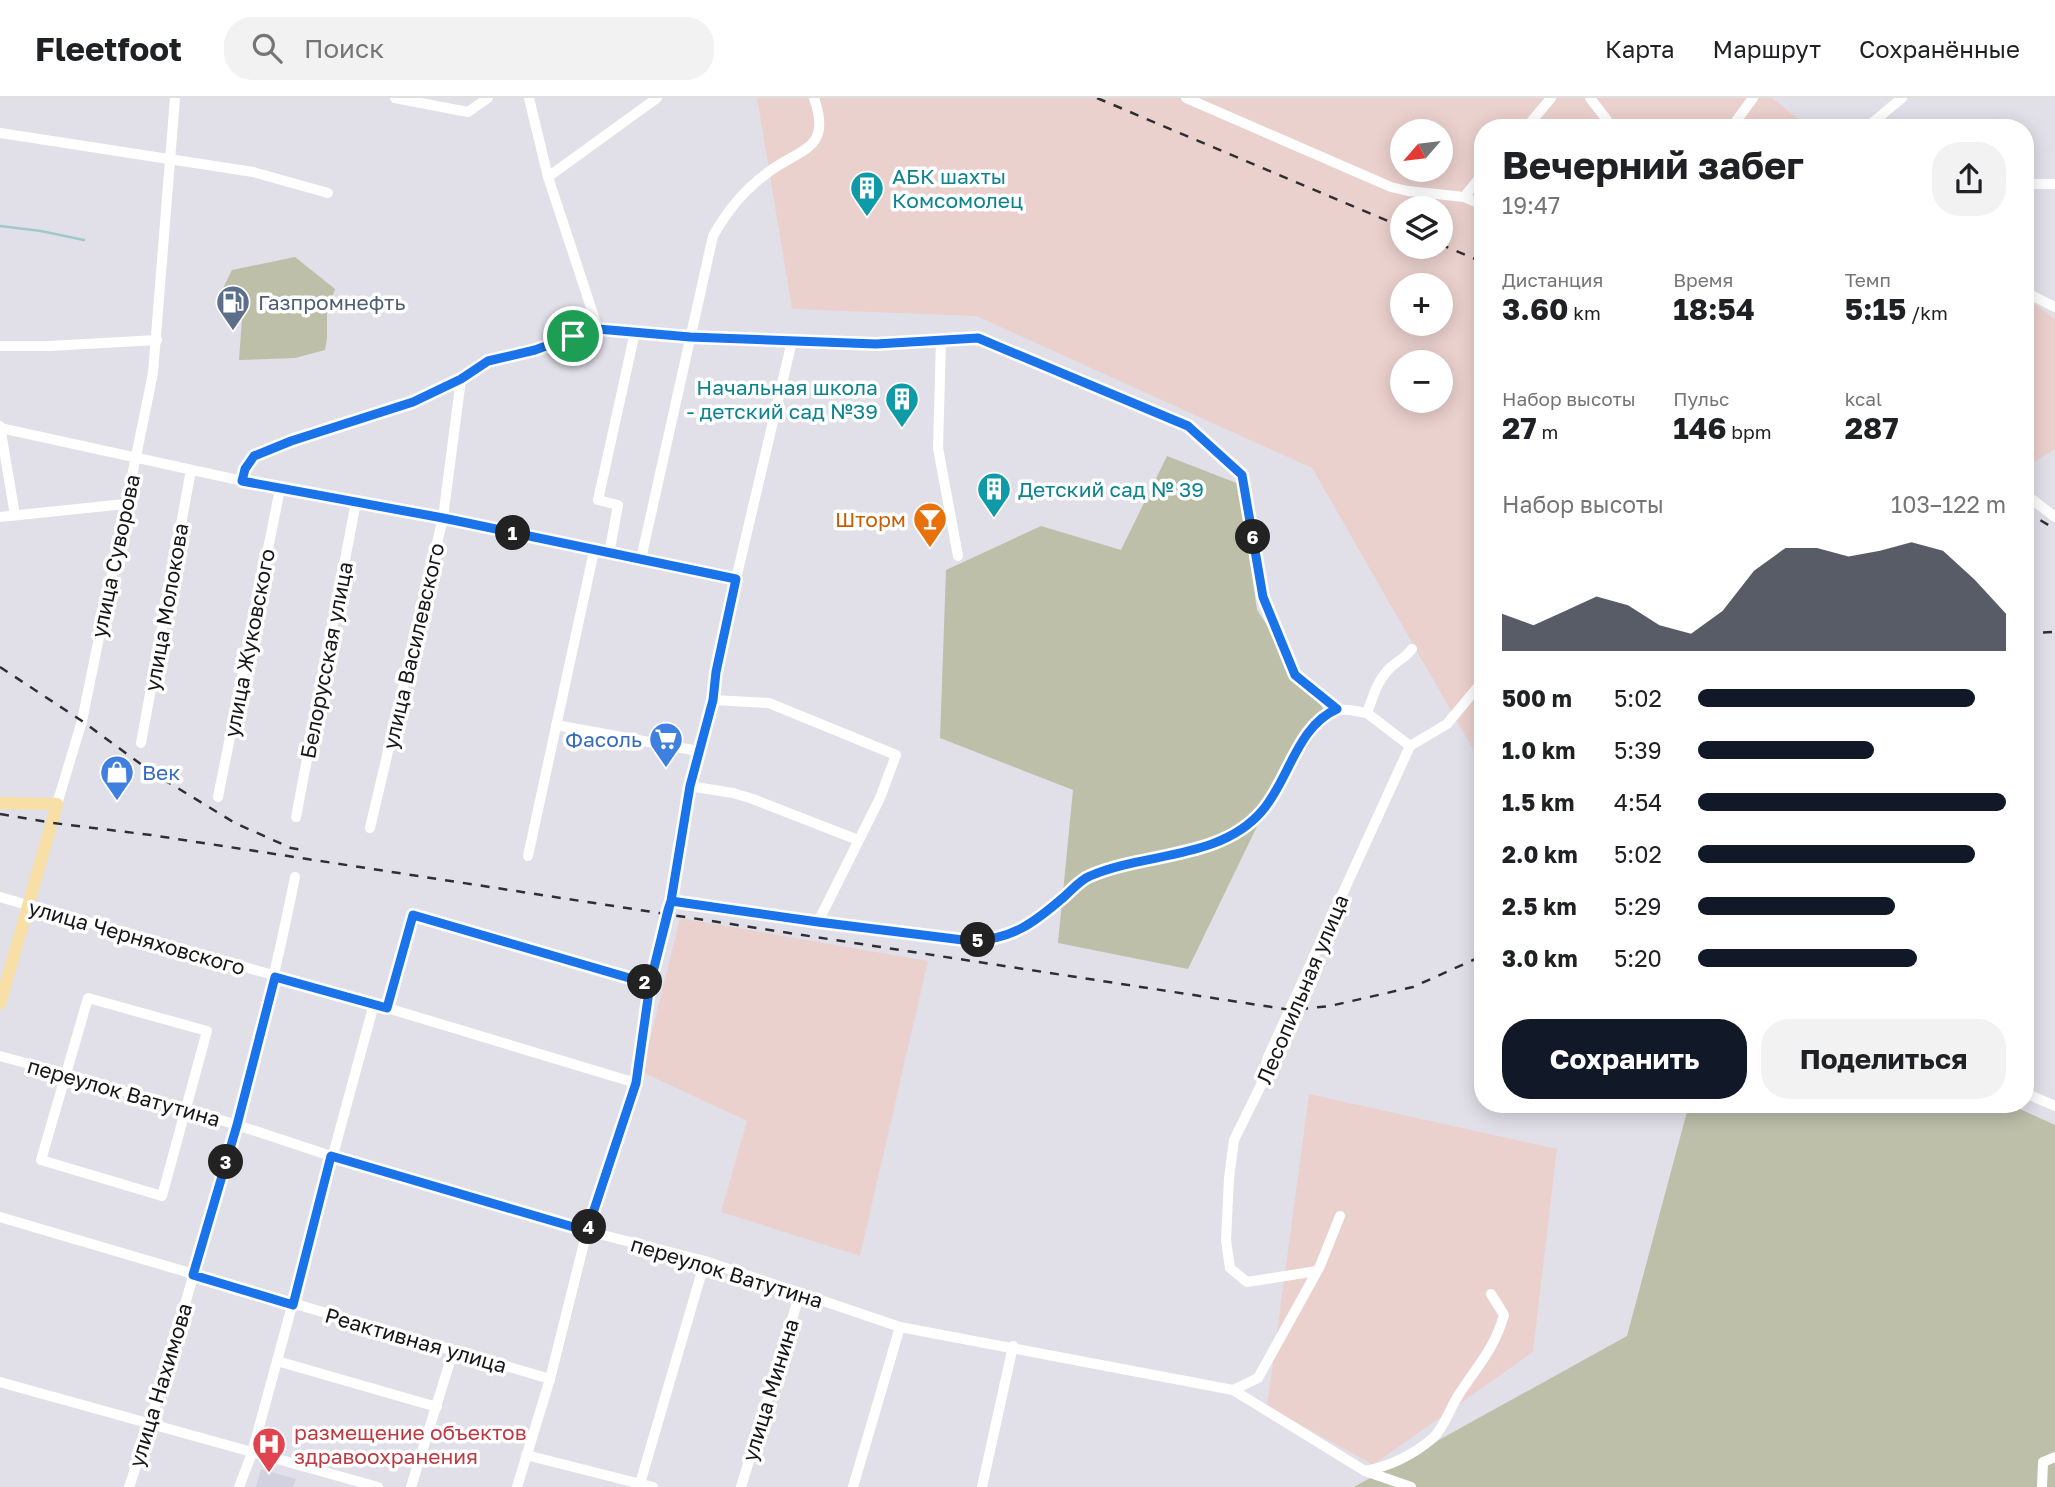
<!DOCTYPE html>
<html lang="ru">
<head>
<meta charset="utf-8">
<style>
	body { margin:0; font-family:"Golos Text",sans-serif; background:#f2f2f2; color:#202124; height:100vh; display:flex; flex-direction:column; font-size:26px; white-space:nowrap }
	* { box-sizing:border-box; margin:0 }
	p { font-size:23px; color:#757577 }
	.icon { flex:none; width:38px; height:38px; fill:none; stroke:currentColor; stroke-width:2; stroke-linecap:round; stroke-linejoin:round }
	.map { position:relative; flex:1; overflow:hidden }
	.drawer { position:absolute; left:1474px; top:21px; width:560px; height:994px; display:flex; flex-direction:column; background:#fff; border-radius:28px; box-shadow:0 4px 18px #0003 }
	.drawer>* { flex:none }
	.needle { width:46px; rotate:242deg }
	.controls { position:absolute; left:1390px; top:21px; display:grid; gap:14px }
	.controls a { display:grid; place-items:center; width:63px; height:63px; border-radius:50%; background:#fff; box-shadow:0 4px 18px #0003; font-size:35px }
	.pin { position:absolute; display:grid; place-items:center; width:60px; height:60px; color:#fff; margin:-30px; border:4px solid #fff; border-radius:50%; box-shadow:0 2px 7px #0007 }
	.km { position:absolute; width:35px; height:35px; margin:-18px; border-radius:50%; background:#222; color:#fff; font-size:19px; line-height:35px; text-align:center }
	.round { display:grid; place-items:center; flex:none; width:74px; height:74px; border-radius:28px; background:#f2f2f2 }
	.head { display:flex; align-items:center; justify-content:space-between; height:119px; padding:0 28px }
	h1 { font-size:38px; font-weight:700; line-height:52px }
	.stats { display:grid; grid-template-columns:repeat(3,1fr); gap:10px; height:119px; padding:7px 28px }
	.stats div { display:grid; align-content:center }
	.stats b { font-size:30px; font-weight:700 }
	.stats small { font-size:19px; font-weight:400 }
	.stats p { font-size:19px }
	.chart { height:196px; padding:14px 28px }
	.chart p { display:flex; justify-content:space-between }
	.chart svg { width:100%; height:126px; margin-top:7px; fill:#111827; opacity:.7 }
	.button { display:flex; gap:14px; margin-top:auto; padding:14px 28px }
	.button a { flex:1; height:80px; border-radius:28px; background:#111827; color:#fff; font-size:28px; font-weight:700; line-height:80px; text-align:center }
	.button a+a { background:#f2f2f2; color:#202124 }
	ul { padding:0 28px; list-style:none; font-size:23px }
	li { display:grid; grid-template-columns:112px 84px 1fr; align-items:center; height:52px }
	li i { height:18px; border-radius:9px; background:#111827 }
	header { display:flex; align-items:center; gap:42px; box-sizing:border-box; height:98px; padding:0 35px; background:#fff; border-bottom:2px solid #e0e0e0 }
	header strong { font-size:33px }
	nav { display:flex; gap:38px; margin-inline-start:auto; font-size:24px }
	.search { width:490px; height:63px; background:#f2f2f2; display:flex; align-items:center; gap:18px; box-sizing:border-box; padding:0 24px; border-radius:28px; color:#757577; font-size:26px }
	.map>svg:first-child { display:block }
	.industrial { fill:#ebd1ce; fill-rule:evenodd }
	.built { fill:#d2d1e0 }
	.green { fill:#bdbfa9 }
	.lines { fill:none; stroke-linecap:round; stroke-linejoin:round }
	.stream { stroke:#a1c8c8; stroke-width:2.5 }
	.minor { stroke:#fff; stroke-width:10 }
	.major { stroke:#f7dfa6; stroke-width:12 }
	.rail { stroke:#2f2f33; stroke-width:2.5; stroke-dasharray:9 9; stroke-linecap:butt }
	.route-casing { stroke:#fff; stroke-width:14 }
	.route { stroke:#1a73e8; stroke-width:9 }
	.labels { text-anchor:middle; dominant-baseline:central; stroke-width:7; stroke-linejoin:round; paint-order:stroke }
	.culture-label { font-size:21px; fill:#0d838f; stroke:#fff; text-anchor:start }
	.service-label { font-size:21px; fill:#4e5e75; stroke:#fff; text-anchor:start }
	.food-label { font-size:21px; fill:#c56008; stroke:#fff; text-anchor:end }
	.street-label { font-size:21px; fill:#17171a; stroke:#fff }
	.shop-label { font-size:21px; fill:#366cbe; stroke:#fff; text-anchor:end }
	.health-label { font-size:21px; fill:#be3a42; stroke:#fff; text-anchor:start }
</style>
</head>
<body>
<header>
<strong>Fleetfoot</strong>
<div class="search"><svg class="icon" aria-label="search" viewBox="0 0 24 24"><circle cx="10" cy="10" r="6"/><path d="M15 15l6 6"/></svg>Поиск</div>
<nav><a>Карта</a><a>Маршрут</a><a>Сохранённые</a></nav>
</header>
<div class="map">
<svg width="2055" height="1389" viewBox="0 0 2055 1389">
	<rect width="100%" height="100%" fill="#e1e0e9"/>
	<g class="industrial">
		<path d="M757,0h1015l38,30h-328v637l-170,-297 -336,-152 -184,-7zM1402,33h38v39h-38zM1402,110h38v39h-38zM1402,187h38v39h-38zM1402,264h38v39h-38z"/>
		<polygon points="2025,199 2055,221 2055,351 2025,370"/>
		<polygon points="680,820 928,863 860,1158 721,1114 747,1023 642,974"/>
		<polygon points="1309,996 1557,1051 1533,1254 1373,1367 1267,1308"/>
	</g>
	<polygon class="built" points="261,1371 296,1381 293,1389 256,1389"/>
	<g class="green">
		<polygon points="295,159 335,191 327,216 327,240 325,252 295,260 239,262 242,221 230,218 219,209 220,196 232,172"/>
		<polygon points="1167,358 1239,386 1257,512 1328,618 1263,716 1188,871 1058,845 1073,692 940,640 946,472 1041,428 1121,452"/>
		<polygon points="1689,1006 2009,1006 2055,1027 2055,1389 1354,1389 1627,1238"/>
	</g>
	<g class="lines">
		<polyline class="stream" points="0,128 41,133 84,142"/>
		<g class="minor">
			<polyline points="395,0 468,14 488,0"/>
			<polyline points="529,0 548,79 598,231"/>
			<polyline points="1186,0 1391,89 1408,93 1464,99 1482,77"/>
			<polyline points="1590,0 1613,30"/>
			<polyline points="1526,30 1551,0"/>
			<polyline points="1731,30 1753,0"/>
			<polyline points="1866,30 1902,0"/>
			<polyline points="0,35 253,74 328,95"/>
			<polyline points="548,79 657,0"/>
			<polyline points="2025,86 2055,86"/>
			<polyline points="1464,99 1482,107"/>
			<polyline points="2025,194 2055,209"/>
			<polyline points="941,242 938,350 958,458"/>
			<polyline points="0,248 49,248 157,242"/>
			<polyline points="0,328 15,417"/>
			<polyline points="0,330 280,391 443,420 736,481"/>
			<polyline points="241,383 245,371 254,358 291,343 413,304 461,281 488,263 535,252 598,231 690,239 876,246 978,240 1188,328 1243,377 1263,499 1295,577 1337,611"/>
			<polyline points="2025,396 2055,419"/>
			<polyline points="0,419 125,406"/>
			<polyline points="609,456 618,407 598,402 635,234"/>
			<path d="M641,461l72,-323c13,-23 31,-46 53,-62 32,-26 67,-22 48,-76"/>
			<polyline points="713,602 769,605 896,657 880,700 818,824"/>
			<polyline points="1367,615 1410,648 1447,626 1482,584"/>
			<polyline points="556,627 698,653"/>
			<polyline points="141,645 191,372"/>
			<polyline points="689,688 733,695 753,701 858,742"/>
			<polyline points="218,699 280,391"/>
			<polyline points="57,706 82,623 153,275 175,0"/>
			<polyline points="296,719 356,404"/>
			<polyline points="370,730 443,420 461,281"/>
			<polyline points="528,758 594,453"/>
			<polyline points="0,799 374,906 636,985"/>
			<path d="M671,803l147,21 153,19c42,-2 62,-18 93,-44 8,-7 16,-16 25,-20 56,-26 127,-17 172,-65 22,-23 44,-95 75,-102 9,-2 22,2 31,3 6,-16 10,-33 24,-46 8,-7 14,-9 21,-18"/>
			<polygon points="88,900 207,933 162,1098 41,1062"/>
			<polyline points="387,910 413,817 650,886"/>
			<polyline points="0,958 66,976 237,1027 331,1058 587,1133 705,1163 900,1229 1233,1292 1365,1373 1411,1389"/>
			<polyline points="2025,995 2055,1008"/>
			<polyline points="0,1119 550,1281"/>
			<polyline points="1317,1173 1247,1184 1230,1170 1226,1142 1229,1080 1234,1042 1261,987 1268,959 1410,648"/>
			<polyline points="277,1263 437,1309"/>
			<polyline points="0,1284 378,1389"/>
			<polyline points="1233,1292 1258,1280 1320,1168 1340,1118"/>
			<polyline points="526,1357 653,1389"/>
			<path d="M1365,1373c26,-5 48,-16 68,-33 11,-10 17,-30 25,-42 19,-30 36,-46 46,-81l-13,-21"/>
			<path d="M129,1389c25,-74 46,-149 68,-224 37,-128 72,-255 98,-386"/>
			<polyline points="239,1389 252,1355 374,906"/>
			<polyline points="411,1389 453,1254"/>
			<polyline points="517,1389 550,1281 587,1133 636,985 650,886 671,803 689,688 713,602 716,574 736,481 792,243"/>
			<polyline points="639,1389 705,1163"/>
			<polyline points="741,1389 800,1195"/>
			<polyline points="853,1389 900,1229"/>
			<polyline points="982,1389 1013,1248"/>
			<polyline points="2042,1389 2043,1364 2055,1359"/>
		</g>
		<polyline class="major" points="0,705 57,706 0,906"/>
		<g class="rail">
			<polyline points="1097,0 1402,129"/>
			<polyline points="1440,146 1482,164"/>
			<polyline points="2025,413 2055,431"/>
			<polyline points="2025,535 2055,534"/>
			<polyline points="0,569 82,623 153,675 235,725 291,750 303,752"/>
			<polyline points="0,716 53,725 151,737 1291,912 1330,908 1413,889 1482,858"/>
		</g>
	</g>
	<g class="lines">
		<g class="route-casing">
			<path id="route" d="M573,238l-38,14 -47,11 -27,18 -48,23 -122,39 -37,15 -9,13 -3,12 201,37 293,61 -20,93 -3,28 -23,86 -19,115 -21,83 -237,-69 -26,93 -112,-31 -38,148 -44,150 100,30 38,-149 256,75 49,-148 14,-99 18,-74 3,-9 147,21 153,19c42,-2 63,-18 94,-45 7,-6 15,-16 25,-20 55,-24 130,-16 172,-65 27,-31 35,-85 75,-102l-42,-34 -32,-78 -21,-122 -54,-49 -210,-88 -102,6 -186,-7 -92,-8 -25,7"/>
		</g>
		<use href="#route" class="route"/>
	</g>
	<defs>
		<g id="building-pin" transform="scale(1.75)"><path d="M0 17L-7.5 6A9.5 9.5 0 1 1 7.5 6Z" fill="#0f9aa8" stroke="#fff"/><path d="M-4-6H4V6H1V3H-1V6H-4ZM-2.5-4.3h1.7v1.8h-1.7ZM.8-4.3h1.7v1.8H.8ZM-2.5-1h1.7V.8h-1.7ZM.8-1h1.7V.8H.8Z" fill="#fff"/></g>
		<g id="fuel-pin" transform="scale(1.75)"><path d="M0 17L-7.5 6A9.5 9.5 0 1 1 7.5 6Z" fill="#5c6f8a" stroke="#fff"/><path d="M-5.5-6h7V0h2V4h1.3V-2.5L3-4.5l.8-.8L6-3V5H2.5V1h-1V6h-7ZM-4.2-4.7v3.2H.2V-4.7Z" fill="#fff"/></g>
		<g id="bar-pin" transform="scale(1.75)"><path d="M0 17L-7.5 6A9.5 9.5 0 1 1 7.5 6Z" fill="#e8710a" stroke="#fff"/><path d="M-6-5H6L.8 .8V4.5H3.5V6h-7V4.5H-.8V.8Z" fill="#fff"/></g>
		<g id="supermarket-pin" transform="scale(1.75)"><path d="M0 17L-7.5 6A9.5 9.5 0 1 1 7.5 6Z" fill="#3f7fe0" stroke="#fff"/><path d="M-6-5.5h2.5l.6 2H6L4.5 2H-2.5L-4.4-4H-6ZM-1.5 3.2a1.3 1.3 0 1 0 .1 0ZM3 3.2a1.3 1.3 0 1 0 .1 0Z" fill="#fff"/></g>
		<g id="shop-pin" transform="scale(1.75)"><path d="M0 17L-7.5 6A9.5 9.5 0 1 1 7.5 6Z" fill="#3f7fe0" stroke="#fff"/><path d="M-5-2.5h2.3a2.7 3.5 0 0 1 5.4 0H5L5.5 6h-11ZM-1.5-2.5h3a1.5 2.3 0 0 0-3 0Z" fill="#fff"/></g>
		<g id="hospital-pin" transform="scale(1.75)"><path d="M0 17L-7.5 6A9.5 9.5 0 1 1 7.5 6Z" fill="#e0444e" stroke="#fff"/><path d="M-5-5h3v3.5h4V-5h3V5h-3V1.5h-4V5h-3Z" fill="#fff"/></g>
	</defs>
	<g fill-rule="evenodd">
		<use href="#building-pin" x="867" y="90"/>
		<use href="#fuel-pin" x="233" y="204"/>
		<use href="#building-pin" x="902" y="301"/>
		<use href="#building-pin" x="994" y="391"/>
		<use href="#bar-pin" x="930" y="421"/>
		<use href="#supermarket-pin" x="666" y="641"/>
		<use href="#shop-pin" x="117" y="674"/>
		<use href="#hospital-pin" x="269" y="1346"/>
	</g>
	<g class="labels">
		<g class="culture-label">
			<text x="892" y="78">АБК шахты<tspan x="892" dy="24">Комсомолец</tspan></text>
			<text x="878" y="289" text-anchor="end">Начальная школа<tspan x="878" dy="24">- детский сад №39</tspan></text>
			<text x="1018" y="391">Детский сад № 39</text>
		</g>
		<g class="service-label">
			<text x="258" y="204">Газпромнефть</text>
		</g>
		<g class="food-label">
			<text x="906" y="421">Шторм</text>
		</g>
		<g class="street-label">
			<text transform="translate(115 458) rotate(-78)">улица Суворова</text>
			<text transform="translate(166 509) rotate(-80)">улица Молокова</text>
			<text transform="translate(249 545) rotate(-79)">улица Жуковского</text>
			<text transform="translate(413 548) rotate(-77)">улица Василевского</text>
			<text transform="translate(326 562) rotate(-79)">Белорусская улица</text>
			<text transform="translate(137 839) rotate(16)">улица Черняховского</text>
			<text transform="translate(1302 891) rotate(-67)">Лесопильная улица</text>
			<text transform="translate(124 994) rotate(16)">переулок Ватутина</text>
			<text transform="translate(727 1174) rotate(17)">переулок Ватутина</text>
			<text transform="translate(416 1242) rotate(16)">Реактивная улица</text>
			<text transform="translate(160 1287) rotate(-73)">улица Нахимова</text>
			<text transform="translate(770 1292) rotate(-73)">улица Минина</text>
		</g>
		<g class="shop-label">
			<text x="642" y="641">Фасоль</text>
			<text x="142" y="674" text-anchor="start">Век</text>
		</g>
		<g class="health-label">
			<text x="294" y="1334">размещение объектов<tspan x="294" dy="24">здравоохранения</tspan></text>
		</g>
	</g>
</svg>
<div class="controls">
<a><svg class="needle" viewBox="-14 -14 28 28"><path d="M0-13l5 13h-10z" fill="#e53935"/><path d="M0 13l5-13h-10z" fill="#757577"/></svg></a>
<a><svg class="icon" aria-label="layers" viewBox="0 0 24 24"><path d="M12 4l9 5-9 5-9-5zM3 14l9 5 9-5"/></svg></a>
<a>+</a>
<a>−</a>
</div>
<div class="pin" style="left:573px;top:238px;background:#1e9e55"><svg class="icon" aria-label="arrive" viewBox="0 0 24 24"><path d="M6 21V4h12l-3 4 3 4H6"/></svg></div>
<b class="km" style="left:513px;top:435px">1</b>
<b class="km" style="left:645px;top:884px">2</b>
<b class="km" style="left:226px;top:1064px">3</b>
<b class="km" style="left:589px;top:1129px">4</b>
<b class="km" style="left:978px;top:842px">5</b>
<b class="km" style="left:1253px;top:439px">6</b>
<section class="drawer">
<div class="head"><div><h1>Вечерний забег</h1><p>19:47</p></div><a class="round"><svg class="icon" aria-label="share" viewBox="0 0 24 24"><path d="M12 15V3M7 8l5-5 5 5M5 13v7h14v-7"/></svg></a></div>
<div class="stats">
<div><p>Дистанция</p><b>3.60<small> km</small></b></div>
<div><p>Время</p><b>18:54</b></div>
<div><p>Темп</p><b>5:15<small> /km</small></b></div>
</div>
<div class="stats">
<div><p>Набор высоты</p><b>27<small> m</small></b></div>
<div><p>Пульс</p><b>146<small> bpm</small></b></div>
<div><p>kcal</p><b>287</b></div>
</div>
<div class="chart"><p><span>Набор высоты</span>103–122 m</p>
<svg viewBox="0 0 160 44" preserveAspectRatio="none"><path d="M0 44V31L10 35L20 30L30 25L40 28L50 35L60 38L70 30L80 16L90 8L100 8L110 11L120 9L130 6L140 9L150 19L160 31V44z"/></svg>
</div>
<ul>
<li><b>500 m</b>5:02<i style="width:90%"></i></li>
<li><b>1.0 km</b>5:39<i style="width:57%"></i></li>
<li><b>1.5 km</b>4:54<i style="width:100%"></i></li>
<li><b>2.0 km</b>5:02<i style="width:90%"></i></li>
<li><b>2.5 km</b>5:29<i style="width:64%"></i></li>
<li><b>3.0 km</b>5:20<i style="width:71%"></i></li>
</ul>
<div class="button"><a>Сохранить</a><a>Поделиться</a></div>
</section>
</div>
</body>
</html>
